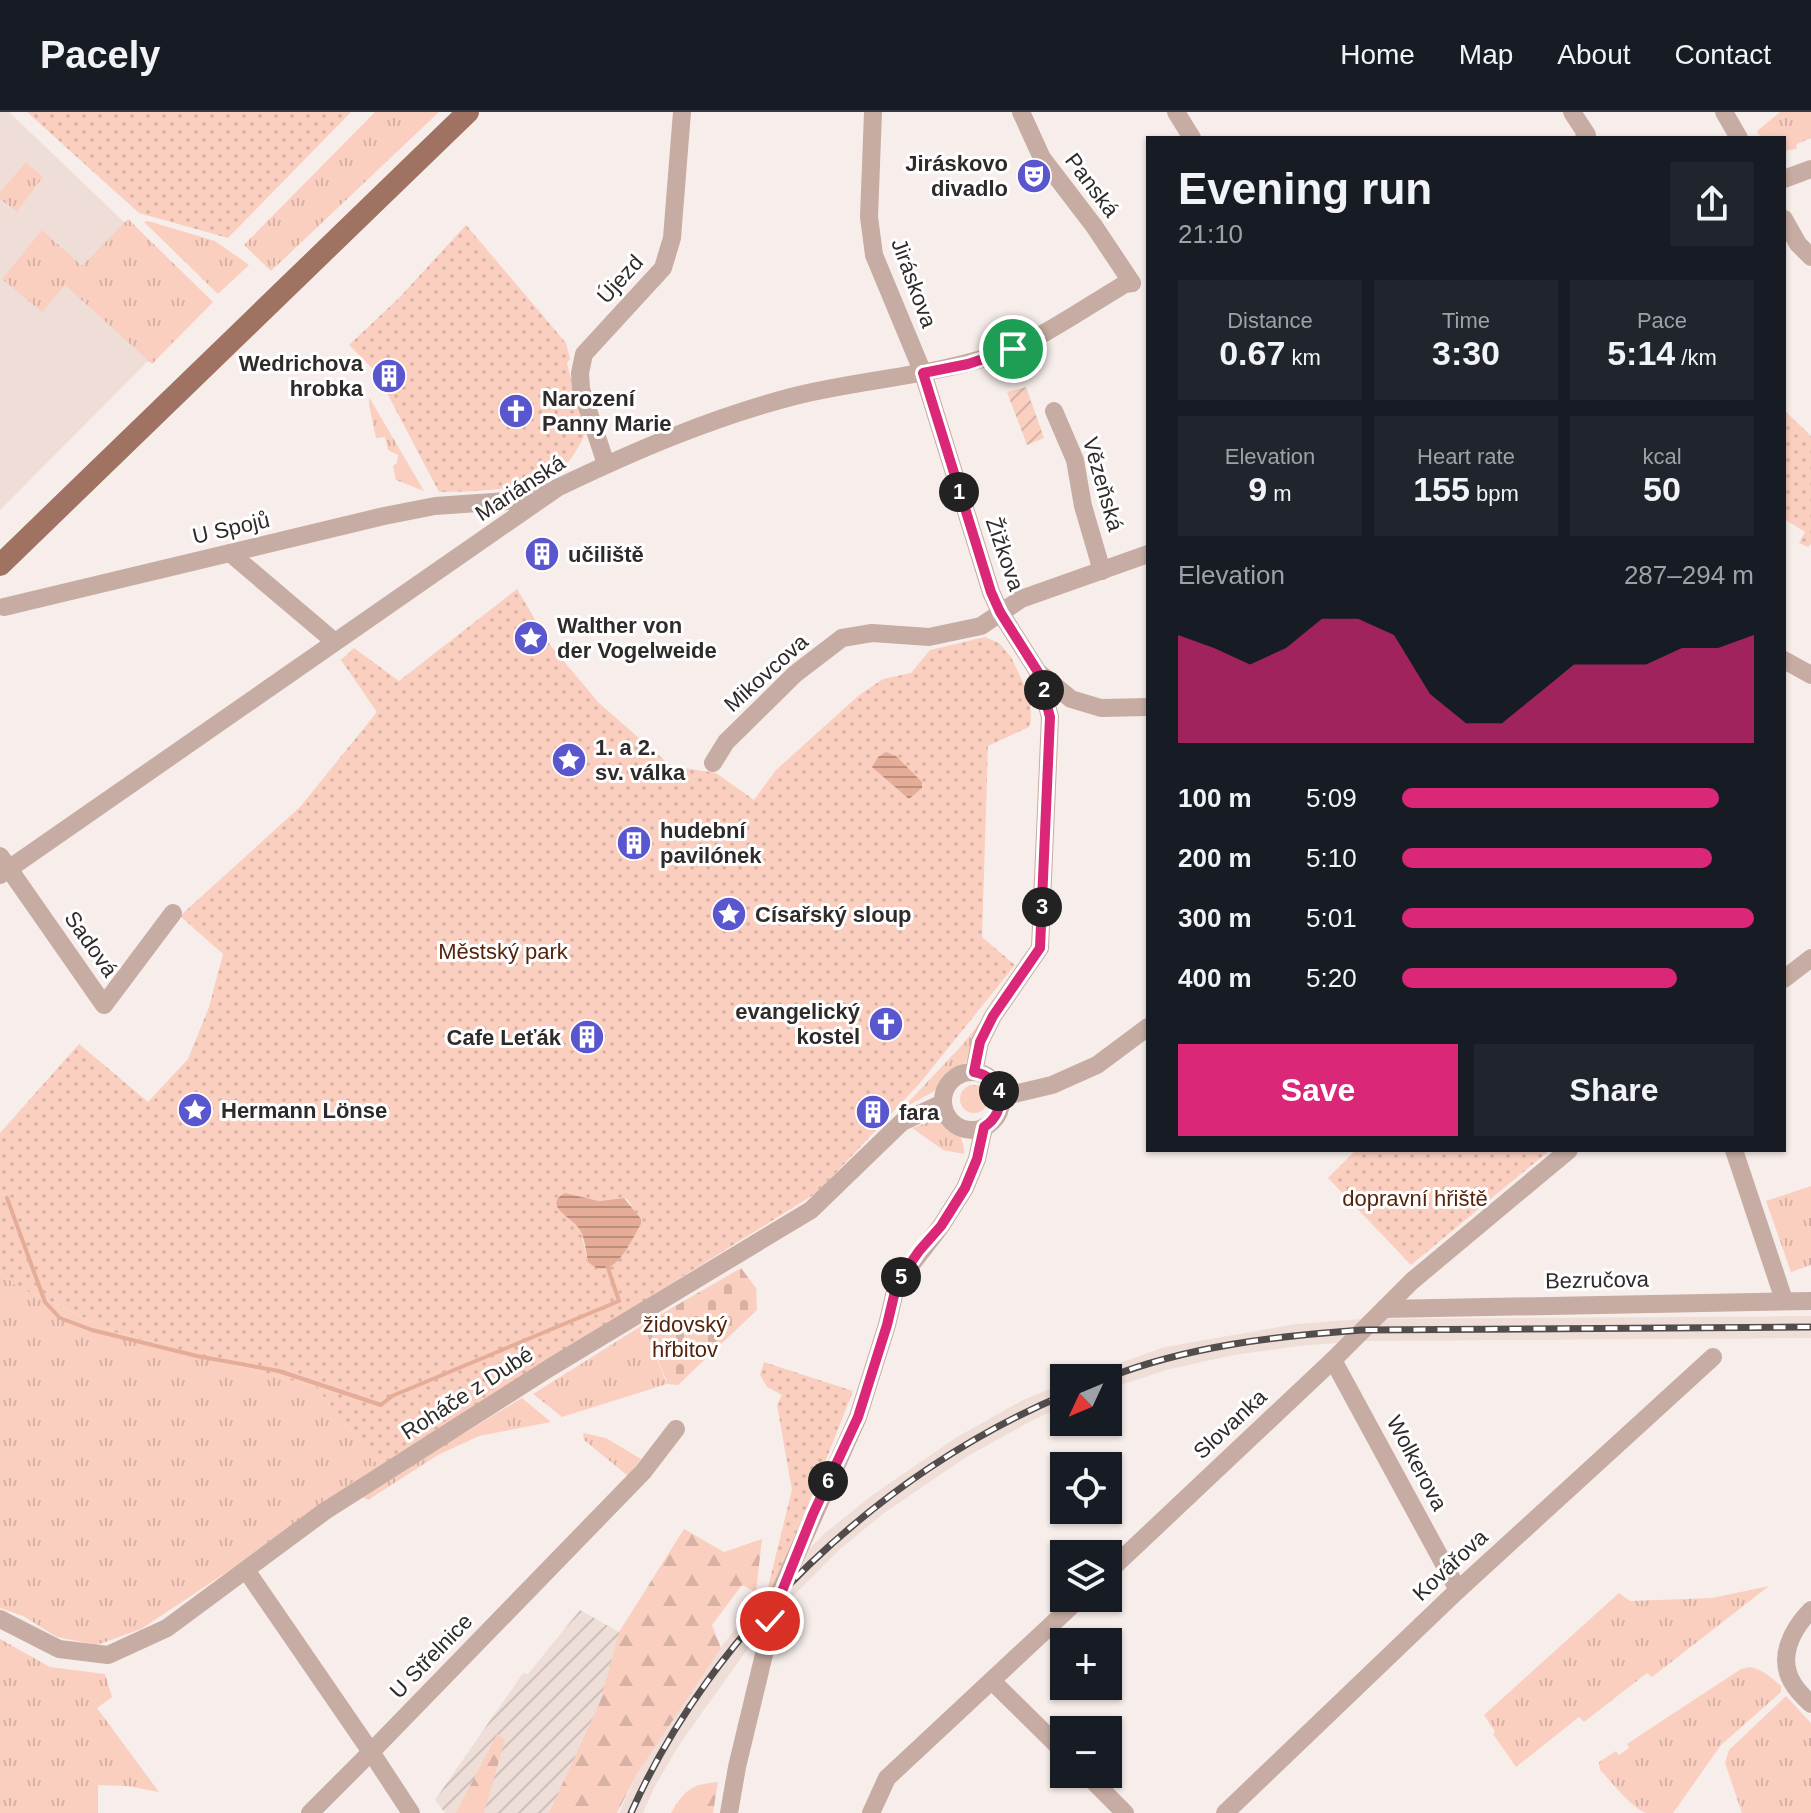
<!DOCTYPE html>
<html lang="en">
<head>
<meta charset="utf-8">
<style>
	body { margin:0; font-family:Helvetica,sans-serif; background:#20242c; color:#f1f3f6; height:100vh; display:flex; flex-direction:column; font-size:30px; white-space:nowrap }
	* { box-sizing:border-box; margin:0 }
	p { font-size:26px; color:#9ea1a6 }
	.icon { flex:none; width:44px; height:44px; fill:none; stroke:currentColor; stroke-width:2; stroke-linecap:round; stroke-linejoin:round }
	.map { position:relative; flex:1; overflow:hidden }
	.sheet { position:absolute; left:1146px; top:24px; width:640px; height:1016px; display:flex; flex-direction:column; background:#171b24; border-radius:0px; box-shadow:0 2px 6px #0004 }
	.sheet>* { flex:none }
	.needle { width:52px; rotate:226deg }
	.controls { position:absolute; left:1050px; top:1252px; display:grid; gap:16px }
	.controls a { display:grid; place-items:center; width:72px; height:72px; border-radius:0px; background:#171b24; box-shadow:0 2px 6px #0004; font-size:40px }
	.pin { position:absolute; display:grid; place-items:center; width:68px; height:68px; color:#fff; margin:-34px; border:4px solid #fff; border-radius:50%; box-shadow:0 2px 8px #0007 }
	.km { position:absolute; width:40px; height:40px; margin:-20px; border-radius:50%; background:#222; color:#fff; font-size:22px; line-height:40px; text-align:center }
	.round { display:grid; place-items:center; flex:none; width:84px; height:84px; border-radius:0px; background:#20242c }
	.summary { display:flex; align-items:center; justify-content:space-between; height:136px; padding:0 32px }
	h1 { font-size:44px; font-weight:800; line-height:60px }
	.stats { display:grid; grid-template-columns:repeat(3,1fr); gap:12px; height:136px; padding:8px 32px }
	.stats div { display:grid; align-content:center; border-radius:0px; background:#20242c; text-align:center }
	.stats b { font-size:34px; font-weight:800 }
	.stats small { font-size:22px; font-weight:400 }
	.stats p { font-size:22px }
	.chart { height:224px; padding:16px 32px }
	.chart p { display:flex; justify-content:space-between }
	.chart svg { width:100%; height:144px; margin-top:8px; fill:#db2777; opacity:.7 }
	.button { display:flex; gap:16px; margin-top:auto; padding:16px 32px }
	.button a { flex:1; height:92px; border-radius:0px; background:#db2777; color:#fff; font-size:32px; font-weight:800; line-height:92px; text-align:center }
	.button a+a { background:#20242c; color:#f1f3f6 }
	ul { padding:0 32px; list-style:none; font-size:26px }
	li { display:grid; grid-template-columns:128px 96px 1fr; align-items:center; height:60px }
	li i { height:20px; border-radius:10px; background:#db2777 }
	header { display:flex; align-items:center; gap:48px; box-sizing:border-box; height:112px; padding:0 40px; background:#171b24; border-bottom:2px solid #363941 }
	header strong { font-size:38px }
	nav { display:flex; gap:44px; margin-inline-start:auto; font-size:28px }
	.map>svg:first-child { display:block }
	.built { fill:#efded8 }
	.industrial { fill:url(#industrial-furrows) }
	.grass { fill:url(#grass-tufts) }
	.forest { fill:url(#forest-firs) }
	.cemetery { fill:url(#cemetery-stones) }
	.park { fill:url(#park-dots); fill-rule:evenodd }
	.garden { fill:url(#garden-furrows) }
	.water { fill:url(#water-rules) }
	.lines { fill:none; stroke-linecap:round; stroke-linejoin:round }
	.stream { stroke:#e5ad98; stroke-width:4 }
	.minor { stroke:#c6aca2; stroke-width:18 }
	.major { stroke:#9f7261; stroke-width:22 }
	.rail-casing { stroke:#524d4c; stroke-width:7 }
	.rail { stroke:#fff; stroke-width:4; stroke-dasharray:12; stroke-linecap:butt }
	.route-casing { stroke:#fff; stroke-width:16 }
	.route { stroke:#db2777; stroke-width:10 }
	.labels { text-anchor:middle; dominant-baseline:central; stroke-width:6; stroke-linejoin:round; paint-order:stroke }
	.poi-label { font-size:22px; font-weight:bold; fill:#2f2b2a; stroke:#fff; text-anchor:start }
	.street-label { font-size:22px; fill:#2f2b2a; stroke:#fff }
	.park-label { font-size:22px; fill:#56230d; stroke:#fff }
</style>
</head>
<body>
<header>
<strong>Pacely</strong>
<nav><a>Home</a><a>Map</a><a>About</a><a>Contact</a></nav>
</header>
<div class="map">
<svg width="1811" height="1701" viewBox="0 0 1811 1701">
	<defs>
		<pattern id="industrial-furrows" width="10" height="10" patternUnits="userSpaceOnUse" patternTransform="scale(2)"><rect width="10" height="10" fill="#efded8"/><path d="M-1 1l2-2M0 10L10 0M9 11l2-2" fill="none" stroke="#cdbfba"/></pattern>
		<pattern id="grass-tufts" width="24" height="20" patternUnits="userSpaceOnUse" patternTransform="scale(2)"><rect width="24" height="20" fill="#facfbf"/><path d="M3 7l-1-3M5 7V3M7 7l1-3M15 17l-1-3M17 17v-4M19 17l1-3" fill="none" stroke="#d7b2a4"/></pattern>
		<pattern id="forest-firs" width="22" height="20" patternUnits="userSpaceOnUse" patternTransform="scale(2)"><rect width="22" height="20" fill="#facfbf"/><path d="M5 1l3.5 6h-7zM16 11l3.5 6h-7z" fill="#d7b2a4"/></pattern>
		<pattern id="cemetery-stones" width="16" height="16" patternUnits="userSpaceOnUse" patternTransform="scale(2)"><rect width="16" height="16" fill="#facfbf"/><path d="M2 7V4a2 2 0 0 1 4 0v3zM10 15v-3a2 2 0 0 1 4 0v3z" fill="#d7b2a4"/></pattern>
		<pattern id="park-dots" width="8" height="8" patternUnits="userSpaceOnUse" patternTransform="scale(2)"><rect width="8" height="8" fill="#facfbf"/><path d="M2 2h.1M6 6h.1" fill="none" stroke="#d7b2a4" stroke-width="1.8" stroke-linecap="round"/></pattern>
		<pattern id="garden-furrows" width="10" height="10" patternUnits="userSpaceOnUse" patternTransform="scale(2)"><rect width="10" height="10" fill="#facfbf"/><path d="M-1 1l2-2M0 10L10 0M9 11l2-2" fill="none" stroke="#d7b2a4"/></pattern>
		<pattern id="water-rules" width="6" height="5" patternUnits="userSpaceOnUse" patternTransform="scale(2)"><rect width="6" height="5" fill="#e5ad98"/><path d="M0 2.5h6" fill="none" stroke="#ba8d7c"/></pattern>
	</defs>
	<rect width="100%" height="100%" fill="#f7eeeb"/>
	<g class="built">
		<polygon points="0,0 9,0 126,112 151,246 0,398"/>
		<polygon points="1811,1204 1811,1226 1362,1229 1299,1234 1234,1243 1170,1257 1108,1277 1108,1266 1077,1266 1165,1235 1296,1212 1361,1207"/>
		<polygon points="1064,1271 1064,1294 1033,1308 968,1344 884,1401 839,1438 786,1491 751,1532 679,1633 655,1674 643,1701 619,1701 636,1664 688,1580 734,1518 770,1476 824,1422 871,1384 957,1325 1023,1288"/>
	</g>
	<polygon class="industrial" points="580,1498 619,1520 652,1552 593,1701 445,1701 435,1688 523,1561 528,1562"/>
	<g class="grass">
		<polygon points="375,0 439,0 271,159 244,133"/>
		<polygon points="1780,0 1811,0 1811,26 1797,32 1796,37 1784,39 1784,26 1761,26 1757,19"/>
		<polygon points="26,50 43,65 17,100 0,87 0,80"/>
		<polygon points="128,107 213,190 152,252 65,173 42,200 2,167 42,118 82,154"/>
		<polygon points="148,109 215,129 249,153 218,182 144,110"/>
		<polygon points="369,285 424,379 396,368 393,354 397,351 398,343 388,338 385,325 376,326 369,293"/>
		<polygon points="985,904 966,950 950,962 940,976 902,997 963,932"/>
		<circle cx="974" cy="987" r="14"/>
		<path d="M935,1008c19,1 29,16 29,34l-21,-4 -31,-22z"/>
		<polygon points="1811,1074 1811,1153 1791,1160 1766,1089"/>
		<polygon points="0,1160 17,1174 114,1220 316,1275 379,1354 324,1389 233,1456 141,1517 97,1533 57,1525 23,1504 0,1496"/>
		<polygon points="646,1211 648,1225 667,1272 562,1305 533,1282"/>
		<polygon points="522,1286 551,1310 479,1324 438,1343 368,1388 360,1384"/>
		<polygon points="583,1321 606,1326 641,1347 628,1364 584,1328"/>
		<polygon points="1769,1474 1652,1565 1647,1561 1584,1610 1579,1605 1516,1655 1493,1622 1495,1620 1484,1603 1619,1481 1630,1489 1712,1486"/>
		<polygon points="0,1527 50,1555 105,1562 112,1585 97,1596 159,1680 127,1674 98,1673 98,1701 0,1701"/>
		<path d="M1750,1555c14,3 23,12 31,19v6l-60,53 -48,68c-8,0 -18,0 -26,0 -13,-2 -37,-33 -47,-43l-1,-8 17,-11 3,4 10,-7 -2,-4 15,-10 99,-65z"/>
		<polygon points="1786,1584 1811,1611 1811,1701 1742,1701 1725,1651 1729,1638"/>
	</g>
	<g class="forest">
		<polygon points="684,1417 724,1440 762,1427 756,1480 742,1473 712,1513 721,1536 637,1662 617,1701 549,1701 600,1590 619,1520"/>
		<polygon points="497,1622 505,1628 484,1701 456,1701"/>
		<path d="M718,1670l-5,31h-42c13,-23 21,-29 47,-31z"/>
	</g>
	<polygon class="cemetery" points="741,1156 756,1176 757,1198 678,1273 668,1272 648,1225 646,1211"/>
	<g class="park">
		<polygon points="27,0 351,0 228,126 139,101"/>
		<path d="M466,113l100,118 4,16 -3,4 18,72c-6,10 -13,25 -22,32 -33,25 -85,24 -124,25l-63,-120 -27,-27 50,-47z"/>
		<polygon points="1784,298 1811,324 1811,432 1808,435 1799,431 1805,420 1784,407"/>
		<path d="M517,477l33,56 49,58 72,63 45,7 38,27 22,-30 82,-74 25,-17 28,-6 19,-23 55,-13 14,6 12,14 19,40 1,24 -2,6 -41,19 -6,191 33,28 -95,118 -102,109 -439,274 -63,-79 -202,-55 -97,-46 -17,-14v-139l79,-89 69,58 40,-43 21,-52 14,-53 -43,-38 120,-109 77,-95 -36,-52 13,-12 45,33zM565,1081l34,8 25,-3 4,2 13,23 -18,30 -35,9 -7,-30z"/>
		<polygon points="1356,1038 1550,1038 1411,1153 1328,1066"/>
		<polygon points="764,1250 853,1279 775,1478 768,1475 792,1378 777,1293 782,1283 767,1275 760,1263"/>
	</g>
	<polygon class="garden" points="1026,275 1044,326 1027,333 1007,280"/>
	<g class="water">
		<polygon points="886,640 896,644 922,670 922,676 909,687 872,655 878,645"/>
		<path d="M565,1081l34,8 25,-3 17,21v5c-11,18 -28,61 -53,38 -2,-10 -3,-23 -8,-32 -6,-12 -39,-24 -15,-37z"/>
	</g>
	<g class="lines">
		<polyline class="stream" points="7,1086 45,1190 60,1206 92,1218 197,1244 279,1259 381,1293 392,1284 619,1189 607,1153"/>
		<g class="minor">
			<polyline points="873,0 869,105 874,143 923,261 991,480 1000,500 1038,560 1050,605 1040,836 993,904 980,930 974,960"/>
			<polyline points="1021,0 1042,46 1094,114 1132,171"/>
			<polyline points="1176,0 1192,26"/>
			<polyline points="1572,0 1587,23 1584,26"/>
			<polyline points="1724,0 1739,26"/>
			<polyline points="1784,67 1811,57"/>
			<polyline points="1784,107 1798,132 1811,145"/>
			<polyline points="1054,299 1075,348 1083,394 1102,459"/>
			<polyline points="606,352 581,277 580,261 584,242 663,156 672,126 682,0"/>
			<polyline points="230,441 335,530"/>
			<polyline points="4,495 384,404 435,394 507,389 543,379"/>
			<polyline points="1784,548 1811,563"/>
			<polyline points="1038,560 1071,587 1101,596 1148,595"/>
			<polyline points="713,651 726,630 795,562 842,526 872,521 929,525 981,514 1021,487 1148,442"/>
			<polyline points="0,744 104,893 173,801"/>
			<path d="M0,763l557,-387c77,-37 156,-71 238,-92 71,-18 145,-20 214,-46 36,-14 82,-46 116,-66l7,-1"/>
			<polyline points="1784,867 1811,846"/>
			<circle cx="972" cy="989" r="29"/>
			<polyline points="1001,985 1052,973 1097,953 1148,915"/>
			<polyline points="1734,1038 1784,1188"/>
			<polyline points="1384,1197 1811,1189"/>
			<polyline points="1333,1248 1458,1478"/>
			<polyline points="246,1458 371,1640 643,1360 676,1317"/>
			<polyline points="1108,1460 1333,1248 1412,1169 1569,1038"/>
			<path d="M1811,1498c-19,19 -35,49 -17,75 4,7 11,13 17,19"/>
			<polyline points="0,1507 59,1537 108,1543 167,1516 325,1399 551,1255 811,1098 902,1010 943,991"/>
			<polyline points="992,1569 1064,1640"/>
			<polyline points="1086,1662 1125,1701"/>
			<polyline points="310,1701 371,1640 411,1701"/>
			<polyline points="729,1701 737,1655 778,1484 858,1305 887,1213 897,1171 941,1114 965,1076 977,1047 984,1015"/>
			<polyline points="871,1701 887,1666 1080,1486"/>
			<polyline points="1225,1701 1458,1478 1713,1245"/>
		</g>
		<polyline class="major" points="0,453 468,0"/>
		<g class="rail-casing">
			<g id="rail">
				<path d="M1107,1266c81,-32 169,-42 255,-48l449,-3"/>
				<path d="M631,1701c80,-181 251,-342 433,-418"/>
			</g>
		</g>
		<use href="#rail" class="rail"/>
	</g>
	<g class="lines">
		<g class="route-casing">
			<path id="route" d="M770,1509l43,-107 45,-97 29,-92 10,-42 22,-32 22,-25 24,-38 12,-29 7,-32c25,-16 20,-50 -10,-55l6,-30 13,-26 47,-68 10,-231 -12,-45 -38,-60 -9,-20 -68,-219 45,-9 45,-15"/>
		</g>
		<use href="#route" class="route"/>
	</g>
	<defs>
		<g id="theatre-disc" transform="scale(1.8)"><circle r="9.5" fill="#5956ce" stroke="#fff"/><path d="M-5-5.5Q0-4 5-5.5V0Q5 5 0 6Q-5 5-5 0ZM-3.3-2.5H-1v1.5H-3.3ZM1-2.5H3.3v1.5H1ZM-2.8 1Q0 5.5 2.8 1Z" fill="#fff"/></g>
		<g id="building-disc" transform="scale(1.8)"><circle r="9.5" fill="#5956ce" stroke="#fff"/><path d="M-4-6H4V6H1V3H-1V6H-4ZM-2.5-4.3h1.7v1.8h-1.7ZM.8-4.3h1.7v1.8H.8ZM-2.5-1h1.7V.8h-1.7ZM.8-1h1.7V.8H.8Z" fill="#fff"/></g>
		<g id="church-disc" transform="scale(1.8)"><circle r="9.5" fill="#5956ce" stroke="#fff"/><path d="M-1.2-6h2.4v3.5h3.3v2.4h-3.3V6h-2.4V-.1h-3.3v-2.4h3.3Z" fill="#fff"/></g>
		<g id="sight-disc" transform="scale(1.8)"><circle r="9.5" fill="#5956ce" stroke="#fff"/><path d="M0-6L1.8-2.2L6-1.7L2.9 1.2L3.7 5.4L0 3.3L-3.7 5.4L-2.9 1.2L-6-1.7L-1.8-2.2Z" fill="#fff"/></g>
	</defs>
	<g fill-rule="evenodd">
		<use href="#theatre-disc" x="1034" y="64"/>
		<use href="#building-disc" x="389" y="264"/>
		<use href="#church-disc" x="516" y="299"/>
		<use href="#building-disc" x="542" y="442"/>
		<use href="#sight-disc" x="531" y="526"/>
		<use href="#sight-disc" x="569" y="648"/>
		<use href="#building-disc" x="634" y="731"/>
		<use href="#sight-disc" x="729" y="802"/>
		<use href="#church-disc" x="886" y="912"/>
		<use href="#building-disc" x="587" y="925"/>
		<use href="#sight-disc" x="195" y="998"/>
		<use href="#building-disc" x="873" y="1000"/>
	</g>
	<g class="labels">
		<g class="poi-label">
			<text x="1008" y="51" text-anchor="end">Jiráskovo<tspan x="1008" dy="25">divadlo</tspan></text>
			<text x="363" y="251" text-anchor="end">Wedrichova<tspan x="363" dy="25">hrobka</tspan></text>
			<text x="542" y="286">Narození<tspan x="542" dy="25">Panny Marie</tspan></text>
			<text x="568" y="442">učiliště</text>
			<text x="557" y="513">Walther von<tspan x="557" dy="25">der Vogelweide</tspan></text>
			<text x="595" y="635">1. a 2.<tspan x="595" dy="25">sv. válka</tspan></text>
			<text x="660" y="718">hudební<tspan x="660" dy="25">pavilónek</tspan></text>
			<text x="755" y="802">Císařský sloup</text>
			<text x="860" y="899" text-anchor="end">evangelický<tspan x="860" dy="25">kostel</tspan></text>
			<text x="561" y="925" text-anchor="end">Cafe Leťák</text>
			<text x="221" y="998">Hermann Lönse</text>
			<text x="899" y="1000">fara</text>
		</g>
		<g class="street-label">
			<text transform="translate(1092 73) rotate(53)">Panská</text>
			<text transform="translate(620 167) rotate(-48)">Újezd</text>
			<text transform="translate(914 171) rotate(70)">Jiráskova</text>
			<text transform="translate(1103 372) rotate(74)">Vězeňská</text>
			<text transform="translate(520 376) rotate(-33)">Mariánská</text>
			<text transform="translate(231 416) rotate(-13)">U Spojů</text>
			<text transform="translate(1005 442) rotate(71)">Žižkova</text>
			<text transform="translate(766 561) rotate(-42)">Mikovcova</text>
			<text transform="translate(91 832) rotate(55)">Sadová</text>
			<text transform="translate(1597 1168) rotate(-1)">Bezručova</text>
			<text transform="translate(467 1281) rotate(-33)">Roháče z Dubé</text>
			<text transform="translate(1230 1312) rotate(-43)">Slovanka</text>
			<text transform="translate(1417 1351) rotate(62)">Wolkerova</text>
			<text transform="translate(1450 1453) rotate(-43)">Kovářova</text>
			<text transform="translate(431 1544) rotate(-46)">U Střelnice</text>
		</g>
		<g class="park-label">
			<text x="503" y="839">Městský park</text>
			<text x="1415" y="1086">dopravní hřiště</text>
			<text x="685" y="1212">židovský<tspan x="685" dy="25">hřbitov</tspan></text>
		</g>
	</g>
</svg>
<div class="controls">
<a><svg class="needle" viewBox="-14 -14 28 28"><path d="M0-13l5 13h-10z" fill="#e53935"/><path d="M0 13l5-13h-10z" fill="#9ea1a6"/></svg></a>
<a><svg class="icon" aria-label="locate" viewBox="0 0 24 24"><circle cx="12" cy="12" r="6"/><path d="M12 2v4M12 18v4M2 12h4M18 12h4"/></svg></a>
<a><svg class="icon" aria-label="layers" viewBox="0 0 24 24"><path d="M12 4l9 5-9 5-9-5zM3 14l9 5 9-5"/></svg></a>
<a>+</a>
<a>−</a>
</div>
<div class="pin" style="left:1013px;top:237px;background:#1e9e55"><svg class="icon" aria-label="arrive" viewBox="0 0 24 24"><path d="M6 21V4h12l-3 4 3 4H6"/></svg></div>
<div class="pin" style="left:770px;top:1509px;background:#d93025"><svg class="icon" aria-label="check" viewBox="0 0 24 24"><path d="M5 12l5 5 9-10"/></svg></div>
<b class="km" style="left:959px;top:380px">1</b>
<b class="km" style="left:1044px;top:578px">2</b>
<b class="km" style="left:1042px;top:795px">3</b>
<b class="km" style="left:999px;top:979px">4</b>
<b class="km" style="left:901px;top:1165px">5</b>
<b class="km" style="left:828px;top:1369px">6</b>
<section class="sheet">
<div class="summary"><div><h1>Evening run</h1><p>21:10</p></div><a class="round"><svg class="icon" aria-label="share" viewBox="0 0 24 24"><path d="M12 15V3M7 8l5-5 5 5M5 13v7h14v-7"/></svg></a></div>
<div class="stats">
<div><p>Distance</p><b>0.67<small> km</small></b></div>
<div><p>Time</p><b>3:30</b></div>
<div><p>Pace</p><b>5:14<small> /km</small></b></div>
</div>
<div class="stats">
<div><p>Elevation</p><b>9<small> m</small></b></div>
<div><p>Heart rate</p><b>155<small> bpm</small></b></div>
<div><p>kcal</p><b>50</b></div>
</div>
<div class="chart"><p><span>Elevation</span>287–294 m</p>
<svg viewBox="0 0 160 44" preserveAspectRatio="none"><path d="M0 44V11L10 15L20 20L30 15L40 6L50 6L60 11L70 29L80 38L90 38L100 29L110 20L120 20L130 20L140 15L150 15L160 11V44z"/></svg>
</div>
<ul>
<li><b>100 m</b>5:09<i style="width:90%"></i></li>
<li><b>200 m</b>5:10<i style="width:88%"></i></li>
<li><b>300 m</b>5:01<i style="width:100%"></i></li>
<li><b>400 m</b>5:20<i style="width:78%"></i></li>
</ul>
<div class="button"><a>Save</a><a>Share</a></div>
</section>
</div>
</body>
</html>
